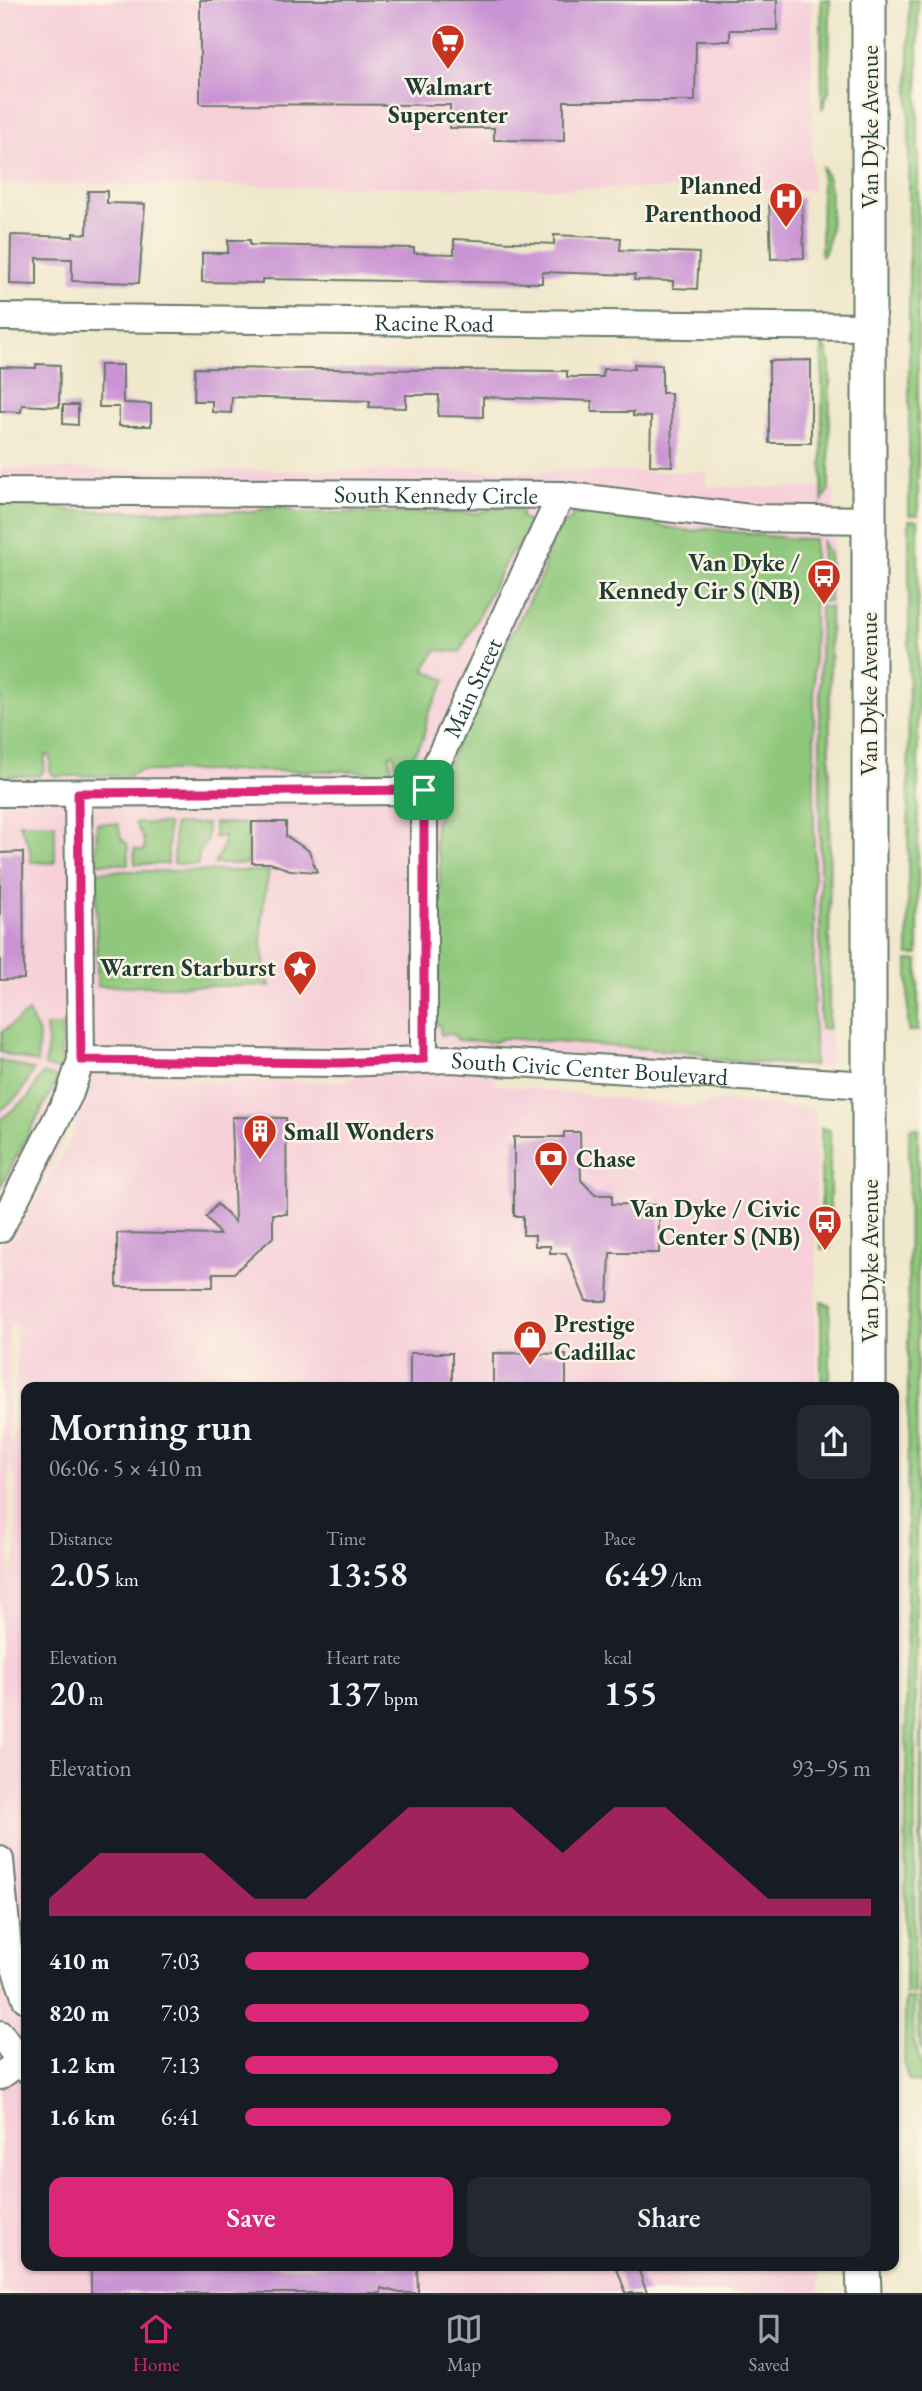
<!DOCTYPE html>
<html lang="en">
<head>
<meta charset="utf-8">
<style>
	body { margin:0; font-family:"EB Garamond",serif; background:#242831; color:#f1f3f6; height:100vh; display:flex; flex-direction:column; font-size:26px; white-space:nowrap }
	* { box-sizing:border-box; margin:0 }
	p { font-size:23px; color:#9ea1a6 }
	.icon { flex:none; width:38px; height:38px; fill:none; stroke:currentColor; stroke-width:2; stroke-linecap:round; stroke-linejoin:round }
	.map { position:relative; flex:1; overflow:hidden }
	.side { position:absolute; left:21px; top:1382px; width:878px; height:889px; display:flex; flex-direction:column; background:#171b24; border-radius:14px; box-shadow:0 2px 5px #0004 }
	.side>* { flex:none }
	.pin { position:absolute; display:grid; place-items:center; width:60px; height:60px; color:#fff; margin:-30px; border-radius:14px; box-shadow:0 4px 10px #0006 }
	.round { display:grid; place-items:center; flex:none; width:74px; height:74px; border-radius:14px; background:#242831 }
	.headline { display:flex; align-items:center; justify-content:space-between; height:119px; padding:0 28px }
	h1 { font-size:38px; font-weight:600; line-height:52px }
	.metrics { display:grid; grid-template-columns:repeat(3,1fr); gap:10px; height:119px; padding:7px 28px }
	.metrics div { display:grid; align-content:center }
	.metrics b { font-size:35px; font-weight:600 }
	.metrics small { font-size:19px; font-weight:400 }
	.metrics p { font-size:19px }
	.chart { height:196px; padding:14px 28px }
	.chart p { display:flex; justify-content:space-between }
	.chart svg { width:100%; height:126px; margin-top:7px; fill:#db2777; opacity:.7 }
	.button { display:flex; gap:14px; margin-top:auto; padding:14px 28px }
	.button a { flex:1; height:80px; border-radius:14px; background:#db2777; color:#fff; font-size:28px; font-weight:600; line-height:80px; text-align:center }
	.button a+a { background:#242831; color:#f1f3f6 }
	ul { padding:0 28px; list-style:none; font-size:23px }
	li { display:grid; grid-template-columns:112px 84px 1fr; align-items:center; height:52px }
	li i { height:18px; border-radius:9px; background:#db2777 }
	.menu { display:flex; justify-content:space-around; align-items:center; height:98px; border-top:2px solid #363941; background:#171b24; font-size:19px; color:#9ea1a6 }
	.menu a { display:grid; justify-items:center; gap:4px }
	.menu .selected { color:#db2777 }
	.map>svg:first-child { display:block }
	.built { fill:#f6cfd9; fill-rule:evenodd }
	.green { fill:#8fc87b; stroke:#578258; stroke-width:2 }
	.building { fill:#ca94d4 }
	.lines { fill:none; stroke-linecap:round; stroke-linejoin:round }
	.minor-casing { stroke:#687969; stroke-width:30 }
	.major-casing { stroke:#687969; stroke-width:37 }
	.minor { stroke:#fff; stroke-width:26 }
	.major { stroke:#fff; stroke-width:33 }
	.route-casing { stroke:#fff; stroke-width:14 }
	.route { stroke:#db2777; stroke-width:9 }
	.labels { text-anchor:middle; dominant-baseline:central; stroke-width:5; stroke-linejoin:round; paint-order:stroke }
	.poi-label { font-size:24px; font-weight:bold; fill:#1f3d34; stroke:#fcf5e5; text-anchor:end }
	.street-label { font-size:24px; fill:#1f3d34; stroke:#fcf5e5 }
</style>
</head>
<body>
<div class="map">
<svg width="922" height="2293" viewBox="0 0 922 2293">
	<rect width="100%" height="100%" fill="#fcf5e5"/>
	<filter id="ink" filterUnits="userSpaceOnUse"><feTurbulence type="fractalNoise" baseFrequency=".0143" numOctaves="2"/><feDisplacementMap in="SourceGraphic" scale="14" xChannelSelector="R" yChannelSelector="G"/><feConvolveMatrix kernelMatrix="1 2 1 2 8 2 1 2 1" color-interpolation-filters="sRGB"/></filter>
	<filter id="wash" filterUnits="userSpaceOnUse"><feTurbulence type="fractalNoise" baseFrequency=".00686" numOctaves="4" result="noise"/><feDisplacementMap in="SourceGraphic" scale="28" xChannelSelector="R" yChannelSelector="G"/><feGaussianBlur stdDeviation="1.57" result="paint"/><feColorMatrix in="noise" values="0 0 0 0 0 0 0 0 0 0 0 0 0 0 0 0 0 1.4 0 .05"/><feComposite in="paint" operator="in"/></filter>
	<g filter="url(#wash)">
		<rect width="100%" height="100%" fill="#f0e8cc"/>
		<g class="built">
			<polygon points="0,0 812,0 812,190 0,184"/>
			<path d="M0,469l707,3v15l127,1 -4,578 -338,12 6,7 196,22 28,-6 94,8v279h-790v878h796l-4,27h-818zM360,1076l-17,6 -211,-3 1,-1zM75,1117v15l-61,108zM9,1318l7,12v94l-6,17v20l6,19v80l-6,11 -1,21z"/>
		</g>
		<g class="green">
			<polygon points="821,0 830,0 829,90 822,110"/>
			<rect x="909" y="0" width="9" height="515"/>
			<path d="M822,167c12,11 12,81 -1,90z"/>
			<polygon points="822,345 827,350 830,362 829,489 822,501"/>
			<path d="M0,505h51l20,6 183,1c14,-6 29,-8 42,1h183c14,-5 29,-7 43,-2l-1,6 9,7 -9,20 -12,11 -49,97 -24,-2 -12,20 22,10 -18,34 -5,25 -22,35 -5,-4 -2,-16 -5,1 3,16 -4,5 -30,-5h-219l-11,5h-74l-4,-5v-15l-5,-1 -1,15 -5,6h-39z"/>
			<path d="M575,509c38,2 76,18 116,22 7,0 14,-3 21,-2 35,4 68,10 102,10v527l-105,-7 -8,-6 -197,-15 -10,4 -36,-2 -5,-6 -12,1 -1,-9 -6,-4 1,-38 4,-8 1,-117 -5,-12v-23l5,-9 -5,-4 2,-20 24,-58 83,-162 1,-14 18,-35 7,-1z"/>
			<polygon points="909,520 918,520 918,955 908,955"/>
			<polygon points="822,541 829,553 830,601 820,602"/>
			<polygon points="820,607 830,607 829,1028 820,1029"/>
			<polygon points="19,823 55,824 55,863 31,862 29,845"/>
			<polygon points="97,823 118,824 121,838 128,845 128,864 96,863"/>
			<polygon points="135,823 168,824 168,864 135,864 134,849 144,851 144,841"/>
			<path d="M214,823l33,1v40h-33c4,-10 11,-16 10,-28l-10,2z"/>
			<polygon points="174,824 207,824 207,842 199,852 198,864 174,864"/>
			<path d="M96,871h173c-8,41 -12,75 1,115h-173z"/>
			<rect x="908" y="960" width="10" height="71"/>
			<polygon points="28,1012 39,1034 37,1063 0,1052 2,1032"/>
			<polygon points="46,1026 62,1026 60,1071 45,1066 48,1043"/>
			<polygon points="0,1060 34,1070 20,1094 0,1111"/>
			<polygon points="43,1073 58,1078 0,1188 0,1120 28,1098"/>
			<polygon points="821,1128 830,1130 830,1249 821,1249"/>
			<polygon points="918,1128 914,1994 905,1994 909,1140 910,1129"/>
			<polygon points="821,1302 830,1305 830,1378 821,1383"/>
			<polygon points="922,1669 922,2051 918,2036"/>
			<polygon points="905,1999 914,1999 913,2037 922,2067 922,2083 909,2081 904,2066"/>
		</g>
		<g id="blocks">
			<g class="building">
				<polygon points="200,0 777,0 777,30 730,30 730,41 696,41 695,101 564,101 564,141 494,140 494,128 450,128 450,105 200,104"/>
				<polygon points="88,191 107,191 107,203 145,204 139,283 72,281 72,259 37,258 37,285 10,284 11,235 73,237 73,233 87,234"/>
				<polygon points="802,198 804,258 771,259 769,199"/>
				<polygon points="554,235 621,238 620,250 699,253 697,289 673,288 673,281 634,280 635,275 542,272 542,283 262,279 262,283 202,282 202,253 228,253 228,240 250,240 250,245 414,248 414,253 454,254 454,239 554,244"/>
				<polygon points="811,360 811,443 769,443 769,361"/>
				<polygon points="36,364 60,365 59,407 22,405 21,412 0,411 0,367 36,368"/>
				<polygon points="634,364 662,365 662,393 671,393 672,466 650,465 651,417 633,416 633,412 592,412 592,401 483,397 483,417 438,416 439,395 406,395 406,408 369,407 370,401 232,397 231,413 212,412 212,401 194,401 195,368 567,371 567,377 603,377 603,369 634,369"/>
				<polygon points="100,365 123,365 123,403 151,404 151,426 119,426 119,407 99,407"/>
				<polygon points="63,405 78,405 78,425 63,424"/>
				<polygon points="252,822 286,822 286,836 309,851 317,872 290,870 270,863 252,863"/>
				<polygon points="23,852 24,979 0,980 0,853"/>
				<polygon points="232,1117 286,1118 287,1214 273,1214 273,1237 234,1273 213,1273 213,1287 117,1287 117,1233 220,1235 206,1217 217,1204 235,1222"/>
				<polygon points="564,1132 580,1132 581,1180 595,1195 612,1195 612,1204 659,1205 659,1253 610,1253 608,1301 586,1301 566,1253 550,1253 550,1246 535,1246 535,1235 523,1235 523,1216 514,1216 514,1137 564,1137"/>
				<rect x="410" y="1353" width="42" height="35"/>
				<polygon points="493,1353 566,1354 566,1388 493,1388"/>
				<polygon points="91,2266 417,2266 418,2293 400,2293 381,2288 381,2293 91,2293"/>
				<polygon points="616,2266 637,2266 647,2293 626,2293"/>
			</g>
		</g>
	</g>
	<g filter="url(#ink)">
		<use href="#blocks" fill-opacity="0" stroke="#687969" stroke-width="2"/>
		<g class="lines">
			<g class="minor-casing">
				<g id="minor">
					<path id="s1" d="M0,317l868,10"/>
					<path id="s2" d="M0,491l561,4 189,23 119,2"/>
					<polyline points="0,793 424,791"/>
					<path id="s3" d="M424,1059v-268l137,-296"/>
					<path id="s4" d="M81,1060l260,3 110,-4 417,26"/>
					<polyline points="0,1229 70,1093 81,1060 78,793"/>
					<polyline points="0,1860 8,1948 26,1999"/>
					<polyline points="0,2034 26,2069"/>
					<polyline points="0,2076 26,2057"/>
				</g>
			</g>
			<g class="major-casing">
				<g id="major">
					<polyline points="869,0 869,1388"/>
					<polyline points="863,2266 864,2293"/>
				</g>
			</g>
			<use href="#minor" class="minor"/>
			<use href="#major" class="major"/>
		</g>
	</g>
	<g class="lines" filter="url(#ink)">
		<g class="route-casing">
			<polygon id="route" points="424,790 424,1059 341,1063 81,1060 78,793"/>
		</g>
		<use href="#route" class="route"/>
	</g>
	<defs>
		<g id="supermarket-pin" transform="scale(1.75)"><path d="M0 17L-7.5 6A9.5 9.5 0 1 1 7.5 6Z" fill="#c8321e" stroke="#fcf5e5"/><path d="M-6-5.5h2.5l.6 2H6L4.5 2H-2.5L-4.4-4H-6ZM-1.5 3.2a1.3 1.3 0 1 0 .1 0ZM3 3.2a1.3 1.3 0 1 0 .1 0Z" fill="#fff"/></g>
		<g id="hospital-pin" transform="scale(1.75)"><path d="M0 17L-7.5 6A9.5 9.5 0 1 1 7.5 6Z" fill="#c8321e" stroke="#fcf5e5"/><path d="M-5-5h3v3.5h4V-5h3V5h-3V1.5h-4V5h-3Z" fill="#fff"/></g>
		<g id="bus-pin" transform="scale(1.75)"><path d="M0 17L-7.5 6A9.5 9.5 0 1 1 7.5 6Z" fill="#c8321e" stroke="#fcf5e5"/><path d="M-5-6H5V4H4V6H2V4H-2V6H-4V4H-5ZM-3.5-4V0h7V-4ZM-3.5 1.2v1.5H-2V1.2ZM2 1.2v1.5H3.5V1.2Z" fill="#fff"/></g>
		<g id="sight-pin" transform="scale(1.75)"><path d="M0 17L-7.5 6A9.5 9.5 0 1 1 7.5 6Z" fill="#c8321e" stroke="#fcf5e5"/><path d="M0-6L1.8-2.2L6-1.7L2.9 1.2L3.7 5.4L0 3.3L-3.7 5.4L-2.9 1.2L-6-1.7L-1.8-2.2Z" fill="#fff"/></g>
		<g id="building-pin" transform="scale(1.75)"><path d="M0 17L-7.5 6A9.5 9.5 0 1 1 7.5 6Z" fill="#c8321e" stroke="#fcf5e5"/><path d="M-4-6H4V6H1V3H-1V6H-4ZM-2.5-4.3h1.7v1.8h-1.7ZM.8-4.3h1.7v1.8H.8ZM-2.5-1h1.7V.8h-1.7ZM.8-1h1.7V.8H.8Z" fill="#fff"/></g>
		<g id="bank-pin" transform="scale(1.75)"><path d="M0 17L-7.5 6A9.5 9.5 0 1 1 7.5 6Z" fill="#c8321e" stroke="#fcf5e5"/><path d="M-6-4H6V4H-6ZM0-2.3a2.3 2.3 0 1 0 0 4.6a2.3 2.3 0 1 0 0-4.6Z" fill="#fff"/></g>
		<g id="shop-pin" transform="scale(1.75)"><path d="M0 17L-7.5 6A9.5 9.5 0 1 1 7.5 6Z" fill="#c8321e" stroke="#fcf5e5"/><path d="M-5-2.5h2.3a2.7 3.5 0 0 1 5.4 0H5L5.5 6h-11ZM-1.5-2.5h3a1.5 2.3 0 0 0-3 0Z" fill="#fff"/></g>
	</defs>
	<g fill-rule="evenodd">
		<use href="#supermarket-pin" x="448" y="41"/>
		<use href="#hospital-pin" x="786" y="199"/>
		<use href="#bus-pin" x="824" y="576"/>
		<use href="#sight-pin" x="300" y="967"/>
		<use href="#building-pin" x="260" y="1131"/>
		<use href="#bank-pin" x="551" y="1158"/>
		<use href="#bus-pin" x="825" y="1222"/>
		<use href="#shop-pin" x="530" y="1337"/>
	</g>
	<g class="labels">
		<g class="poi-label">
			<text x="448" y="86" text-anchor="middle">Walmart<tspan x="448" dy="28">Supercenter</tspan></text>
			<text x="762" y="185">Planned<tspan x="762" dy="28">Parenthood</tspan></text>
			<text x="800" y="562">Van Dyke /<tspan x="800" dy="28">Kennedy Cir S (NB)</tspan></text>
			<text x="276" y="967">Warren Starburst</text>
			<text x="284" y="1131" text-anchor="start">Small Wonders</text>
			<text x="576" y="1158" text-anchor="start">Chase</text>
			<text x="800" y="1208">Van Dyke / Civic<tspan x="800" dy="28">Center S (NB)</tspan></text>
			<text x="554" y="1323" text-anchor="start">Prestige<tspan x="554" dy="28">Cadillac</tspan></text>
		</g>
		<g class="street-label">
			<text transform="translate(869 127) rotate(-90)">Van Dyke Avenue</text>
			<text stroke="none"><textPath href="#s1" startOffset="434">Racine Road</textPath></text>
			<text stroke="none"><textPath href="#s2" startOffset="436">South Kennedy Circle</textPath></text>
			<text stroke="none"><textPath href="#s3" startOffset="382">Main Street</textPath></text>
			<text transform="translate(868 694) rotate(-90)">Van Dyke Avenue</text>
			<text stroke="none"><textPath href="#s4" startOffset="509">South Civic Center Boulevard</textPath></text>
			<text transform="translate(869 1261) rotate(-90)">Van Dyke Avenue</text>
		</g>
	</g>
</svg>
<div class="pin" style="left:424px;top:790px;background:#1e9e55"><svg class="icon" aria-label="arrive" viewBox="0 0 24 24"><path d="M6 21V4h12l-3 4 3 4H6"/></svg></div>
<section class="side">
<div class="headline"><div><h1>Morning run</h1><p>06:06 · 5 × 410 m</p></div><a class="round"><svg class="icon" aria-label="share" viewBox="0 0 24 24"><path d="M12 15V3M7 8l5-5 5 5M5 13v7h14v-7"/></svg></a></div>
<div class="metrics">
<div><p>Distance</p><b>2.05<small> km</small></b></div>
<div><p>Time</p><b>13:58</b></div>
<div><p>Pace</p><b>6:49<small> /km</small></b></div>
</div>
<div class="metrics">
<div><p>Elevation</p><b>20<small> m</small></b></div>
<div><p>Heart rate</p><b>137<small> bpm</small></b></div>
<div><p>kcal</p><b>155</b></div>
</div>
<div class="chart"><p><span>Elevation</span>93–95 m</p>
<svg viewBox="0 0 160 44" preserveAspectRatio="none"><path d="M0 44V38L10 22L20 22L30 22L40 38L50 38L60 22L70 6L80 6L90 6L100 22L110 6L120 6L130 22L140 38L150 38L160 38V44z"/></svg>
</div>
<ul>
<li><b>410 m</b>7:03<i style="width:55%"></i></li>
<li><b>820 m</b>7:03<i style="width:55%"></i></li>
<li><b>1.2 km</b>7:13<i style="width:50%"></i></li>
<li><b>1.6 km</b>6:41<i style="width:68%"></i></li>
</ul>
<div class="button"><a>Save</a><a>Share</a></div>
</section>
</div>
<nav class="menu">
<a class="selected"><svg class="icon" aria-label="home" viewBox="0 0 24 24"><path d="M3 11l9-7 9 7M6 9v11h12V9"/></svg>Home</a>
<a><svg class="icon" aria-label="map" viewBox="0 0 24 24"><path d="M3 6l6-2 6 2 6-2v14l-6 2-6-2-6 2zM9 4v14M15 6v14"/></svg>Map</a>
<a><svg class="icon" aria-label="saved" viewBox="0 0 24 24"><path d="M7 4h10v16l-5-4-5 4z"/></svg>Saved</a>
</nav>
</body>
</html>
